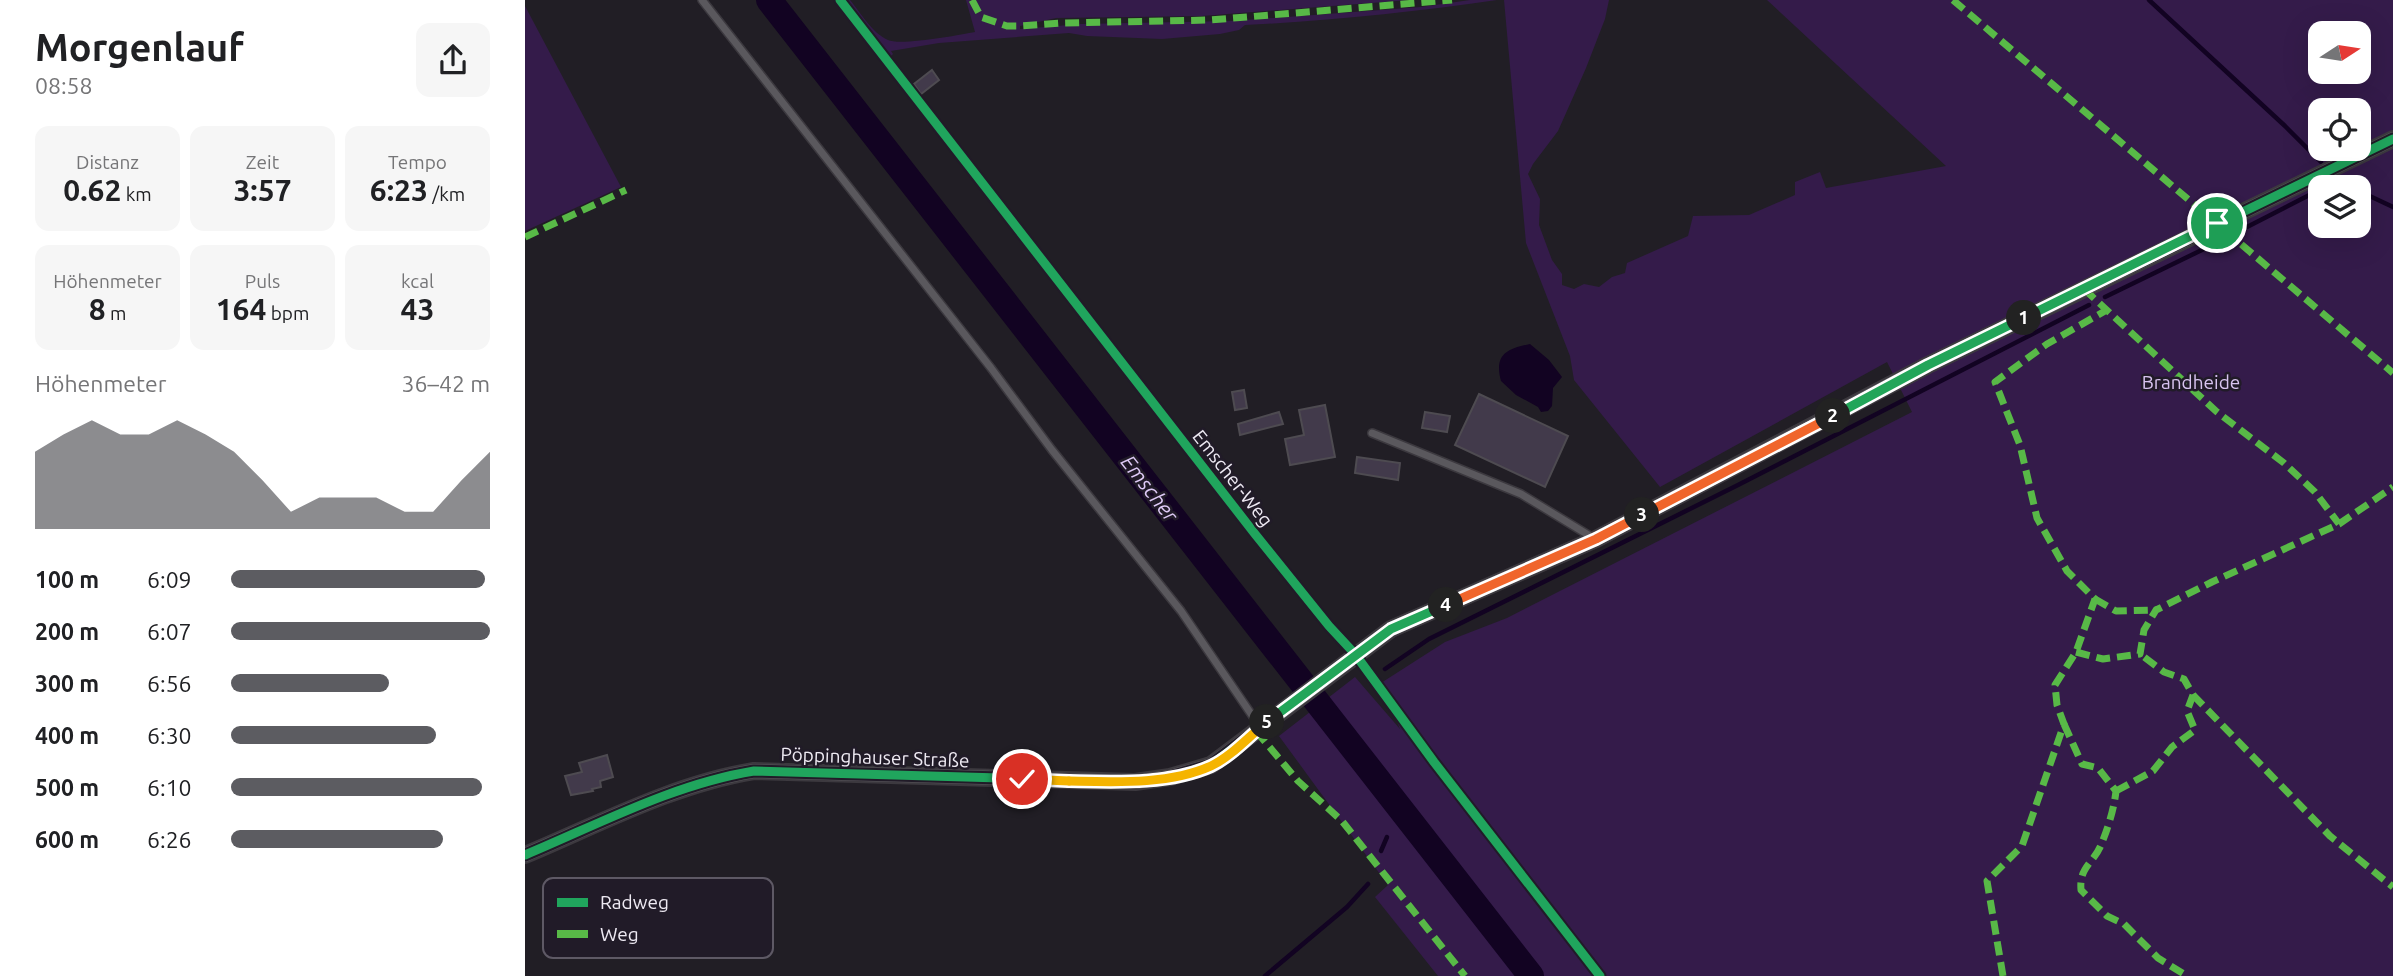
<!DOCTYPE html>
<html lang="de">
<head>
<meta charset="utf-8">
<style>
	body { margin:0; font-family:Ubuntu,sans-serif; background:#f6f6f6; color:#202124; height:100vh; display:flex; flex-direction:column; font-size:26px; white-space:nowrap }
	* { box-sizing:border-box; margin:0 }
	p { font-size:23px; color:#757577 }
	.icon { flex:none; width:38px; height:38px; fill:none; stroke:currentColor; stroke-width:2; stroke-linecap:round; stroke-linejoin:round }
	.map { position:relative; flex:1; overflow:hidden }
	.side { display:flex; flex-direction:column; background:#fff; width:525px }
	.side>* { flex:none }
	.needle { width:46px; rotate:78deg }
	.buttons { position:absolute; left:1783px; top:21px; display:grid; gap:14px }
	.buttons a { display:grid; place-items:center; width:63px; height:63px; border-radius:14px; background:#fff; box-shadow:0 7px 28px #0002; font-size:35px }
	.pin { position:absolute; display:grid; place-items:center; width:60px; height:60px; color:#fff; margin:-30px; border:4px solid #fff; border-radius:50%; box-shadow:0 2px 7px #0007 }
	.km { position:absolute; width:35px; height:35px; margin:-18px; border-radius:50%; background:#222; color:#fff; font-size:19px; line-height:35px; text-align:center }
	.round { display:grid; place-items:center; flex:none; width:74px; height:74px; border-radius:14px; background:#f6f6f6 }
	.headline { display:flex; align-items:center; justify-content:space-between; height:119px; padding:0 35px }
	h1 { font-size:38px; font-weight:600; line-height:52px }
	.figures { display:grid; grid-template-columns:repeat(3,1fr); gap:10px; height:119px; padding:7px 35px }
	.figures div { display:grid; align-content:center; border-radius:14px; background:#f6f6f6; text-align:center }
	.figures b { font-size:30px; font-weight:600 }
	.figures small { font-size:19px; font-weight:400 }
	.figures p { font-size:19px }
	.chart { height:196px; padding:14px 35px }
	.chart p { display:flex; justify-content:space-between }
	.chart svg { width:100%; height:126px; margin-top:7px; fill:#5c5c61; opacity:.7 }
	ul { padding:0 35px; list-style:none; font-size:23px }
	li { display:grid; grid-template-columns:112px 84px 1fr; align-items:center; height:52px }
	li i { height:18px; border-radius:9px; background:#5c5c61 }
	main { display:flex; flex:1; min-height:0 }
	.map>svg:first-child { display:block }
	.green { fill:#341b4a; fill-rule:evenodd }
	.water { fill:#120322 }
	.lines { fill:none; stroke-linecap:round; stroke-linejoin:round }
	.stream { stroke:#120322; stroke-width:4.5 }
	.river { stroke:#120322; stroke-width:26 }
	.building { fill:#423a4b; stroke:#4e4b51; stroke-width:2 }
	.lane-casing { stroke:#3c393f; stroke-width:10 }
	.street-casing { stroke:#3c393f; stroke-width:18 }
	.lane { stroke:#5a585d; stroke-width:7 }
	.street { stroke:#5a585d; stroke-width:14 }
	.quiet { stroke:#58b947; stroke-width:7; stroke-dasharray:14 7; stroke-linecap:butt }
	.cycleway-casing { stroke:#211b28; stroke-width:13 }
	.cycleway { stroke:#20a55d; stroke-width:9 }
	.split-1-casing { stroke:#fff; stroke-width:14 }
	.split-2-casing { stroke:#fff; stroke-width:14 }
	.split-3-casing { stroke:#fff; stroke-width:14 }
	.split-4-casing { stroke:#fff; stroke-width:14 }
	.split-5-casing { stroke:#fff; stroke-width:14 }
	.split-6-casing { stroke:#fff; stroke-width:14 }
	.split-7-casing { stroke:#fff; stroke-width:14 }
	.split-1 { stroke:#22a559; stroke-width:9 }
	.split-2 { stroke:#22a559; stroke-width:9 }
	.split-3 { stroke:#f0652b; stroke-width:9 }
	.split-4 { stroke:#f0652b; stroke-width:9 }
	.split-5 { stroke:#22a559; stroke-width:9 }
	.split-6 { stroke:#f5b400; stroke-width:9 }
	.split-7 { stroke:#f5b400; stroke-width:9 }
	.labels { text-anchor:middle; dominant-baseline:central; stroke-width:5; stroke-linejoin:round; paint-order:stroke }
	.park-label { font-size:19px; fill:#d8c4f0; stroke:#211b28 }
	.street-label { font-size:19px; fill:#eeeaf3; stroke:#211b28 }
	.water-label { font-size:21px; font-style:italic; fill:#decaf6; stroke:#211b28 }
	.key { fill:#211b28; stroke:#5e5965; stroke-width:2 }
	.key-label { font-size:19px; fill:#eeeaf3 }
</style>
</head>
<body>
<main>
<section class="side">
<div class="headline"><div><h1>Morgenlauf</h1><p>08:58</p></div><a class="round"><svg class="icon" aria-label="share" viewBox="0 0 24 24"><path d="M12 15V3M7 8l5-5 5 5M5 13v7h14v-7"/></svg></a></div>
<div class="figures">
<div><p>Distanz</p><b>0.62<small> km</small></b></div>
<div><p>Zeit</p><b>3:57</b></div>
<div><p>Tempo</p><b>6:23<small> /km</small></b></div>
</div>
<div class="figures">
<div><p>Höhenmeter</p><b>8<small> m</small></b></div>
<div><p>Puls</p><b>164<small> bpm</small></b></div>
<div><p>kcal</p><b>43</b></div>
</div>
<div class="chart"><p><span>Höhenmeter</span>36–42 m</p>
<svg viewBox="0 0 160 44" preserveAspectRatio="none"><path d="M0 44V17L10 11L20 6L30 11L40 11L50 6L60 11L70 17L80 27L90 38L100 33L110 33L120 33L130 38L140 38L150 27L160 17V44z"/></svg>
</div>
<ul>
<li><b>100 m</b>6:09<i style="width:98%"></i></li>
<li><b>200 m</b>6:07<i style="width:100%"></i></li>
<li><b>300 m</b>6:56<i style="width:61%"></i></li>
<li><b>400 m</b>6:30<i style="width:79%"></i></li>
<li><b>500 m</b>6:10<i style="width:97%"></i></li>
<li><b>600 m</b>6:26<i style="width:82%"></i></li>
</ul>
</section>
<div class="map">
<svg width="1868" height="976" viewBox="0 0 1868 976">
	<rect width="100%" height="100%" fill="#211e25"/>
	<g class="green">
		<path d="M318,0h7c11,13 22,33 38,40 12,6 71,-5 87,-8l-9,-32h444l-208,16 -146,2 -36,8v3l61,-5 150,-3 190,-14 49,-7h27c-84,12 -167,21 -252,25l-6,5 -19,4 -58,5 -75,-3 -18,-3 -130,10 -48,8 2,3 -4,4z"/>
		<path d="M979,0h105l-4,19 -19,49 -28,63 -25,33 -5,10 12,25 -1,26 13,35 10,14v11l12,4 10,-5 15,3 13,-10 13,-4 2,-10 61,-27 5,-20 56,-1 46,-20v-13l25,-10 6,16 120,-22 -179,-166h626v976h-955l-63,-79 13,-12 -109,-149 76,-59 45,52 -19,-46 64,-41 62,-24 405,-206 -25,-50 -227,125 -86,-107 -4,-24 -44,-113zM1796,33h38v39h-38zM1796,110h38v39h-38zM1796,187h38v39h-38z"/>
		<polygon points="0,6 96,187 0,231"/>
	</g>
	<path class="water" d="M1005,344l19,16 13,17 -9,11 -1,18 -4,5 -7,1 -3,-5 -22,-12 -15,-14c-7,-26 5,-32 29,-37z"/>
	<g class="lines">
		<g class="stream">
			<polyline points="1624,0 1760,126 1796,162"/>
			<path d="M1799,187c12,-6 17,-6 29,0"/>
			<polyline points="1834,191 1868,207"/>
			<polyline points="1722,227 1796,189"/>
			<polyline points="1580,297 1683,247"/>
			<polyline points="860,669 904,639 1213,485 1564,305"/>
			<polyline points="802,715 810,708"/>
			<polyline points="871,820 878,813"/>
			<polyline points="856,851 862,837"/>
			<polyline points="740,976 822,907 843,884"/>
		</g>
		<polyline class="river" points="244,0 1006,976"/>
	</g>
	<g class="building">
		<polygon points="407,70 414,80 396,94 389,84"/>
		<polygon points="719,390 722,408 710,410 707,392"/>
		<polygon points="954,394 1043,436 1020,487 930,445"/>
		<polygon points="800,405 810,457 765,465 760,439 779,435 774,410"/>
		<polygon points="754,412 758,424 715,435 713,424"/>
		<polygon points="900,412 925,416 922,432 897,428"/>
		<polygon points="832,457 875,463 873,480 830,473"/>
		<polygon points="82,755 88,777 75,781 76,787 67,789 68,791 46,795 40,776 57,772 54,763"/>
	</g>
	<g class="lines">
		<g class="lane-casing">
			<g id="lane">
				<polyline points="177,0 466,368 527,450 656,611 735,727"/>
				<polyline points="847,433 996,494 1070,539"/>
			</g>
		</g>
		<g class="street-casing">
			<path id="street" d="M0,855c74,-31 149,-71 229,-84l381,11 35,-5 41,-12 180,-136 205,-90 332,-174 465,-226"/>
		</g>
		<use href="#lane" class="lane"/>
		<use href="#street" class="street"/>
		<g class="quiet">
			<polyline points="447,0 456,17 482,26 495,26 538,23 685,20 927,0"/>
			<polyline points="1428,0 1868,373"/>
			<polyline points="0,237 101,190"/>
			<polyline points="1559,289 1692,412 1759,463 1790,492 1814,524"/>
			<polyline points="1570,599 1591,611 1631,610"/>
			<polyline points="1551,652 1578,659 1615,654 1619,630 1631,610 1687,582 1814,524 1868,487"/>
			<polyline points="1668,695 1805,836 1868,887"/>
			<path d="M1539,724l18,40 16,4 18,23c-2,18 -8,37 -15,54 -8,19 -22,22 -20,45l26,26 17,8 34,34 29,18"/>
			<polyline points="731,731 773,781 817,821 940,976"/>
			<polyline points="1591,791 1628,771 1647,747 1670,730 1662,711 1668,695 1659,679 1639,672 1615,654"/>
			<polyline points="1478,976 1462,881 1497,846 1539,724 1532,705 1530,685 1551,652 1570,599 1542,571 1512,518 1495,445 1470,382 1522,344 1580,311"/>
		</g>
		<g class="cycleway-casing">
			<g id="cycleway">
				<polyline points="315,0 730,534 804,626 830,654 909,762 1075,976"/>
				<path d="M0,855c74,-31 149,-71 229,-84l381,11 35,-5 41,-12 180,-136 205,-90 332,-174 465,-226"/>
			</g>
		</g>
		<use href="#cycleway" class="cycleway"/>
	</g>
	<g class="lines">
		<g class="split-1-casing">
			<polyline id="split-1" points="1499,318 1692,223"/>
		</g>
		<g class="split-2-casing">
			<polyline id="split-2" points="1308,416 1403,365 1499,318"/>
		</g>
		<g class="split-3-casing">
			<polyline id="split-3" points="1117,515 1308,416"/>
		</g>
		<g class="split-4-casing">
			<polyline id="split-4" points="921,605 1071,539 1117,515"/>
		</g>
		<g class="split-5-casing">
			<polyline id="split-5" points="742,722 866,629 921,605"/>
		</g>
		<g class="split-6-casing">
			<path id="split-6" d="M544,781c45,1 100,4 142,-15 21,-10 38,-30 56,-44"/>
		</g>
		<g class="split-7-casing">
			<polyline id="split-7" points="497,779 544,781"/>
		</g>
		<use href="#split-1" class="split-1"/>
		<use href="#split-2" class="split-2"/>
		<use href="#split-3" class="split-3"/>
		<use href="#split-4" class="split-4"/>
		<use href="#split-5" class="split-5"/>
		<use href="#split-6" class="split-6"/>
		<use href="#split-7" class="split-7"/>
	</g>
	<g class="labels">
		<g class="park-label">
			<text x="1666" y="382">Brandheide</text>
		</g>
		<g class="street-label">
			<text transform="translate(708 478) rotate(52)">Emscher-Weg</text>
			<text transform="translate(350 757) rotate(2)">Pöppinghauser Straße</text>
		</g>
		<g class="water-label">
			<text transform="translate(625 488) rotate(52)">Emscher</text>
		</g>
	</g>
	<rect x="18" y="878" width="230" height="80" rx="10" class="key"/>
	<rect x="32" y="898" width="31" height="9" fill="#20a55d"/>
	<rect x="32" y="930" width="31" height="8" fill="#58b947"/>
	<g class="key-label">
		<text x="75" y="909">Radweg</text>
		<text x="75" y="941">Weg</text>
	</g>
</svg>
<div class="buttons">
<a><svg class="needle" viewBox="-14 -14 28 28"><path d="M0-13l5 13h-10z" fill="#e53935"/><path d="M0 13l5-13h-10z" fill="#757577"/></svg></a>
<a><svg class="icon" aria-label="locate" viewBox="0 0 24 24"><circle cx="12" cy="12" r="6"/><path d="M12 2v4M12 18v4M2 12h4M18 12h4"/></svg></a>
<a><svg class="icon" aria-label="layers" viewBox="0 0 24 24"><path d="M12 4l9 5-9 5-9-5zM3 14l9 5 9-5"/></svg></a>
</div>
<div class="pin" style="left:1692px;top:223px;background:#1e9e55"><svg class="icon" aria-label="arrive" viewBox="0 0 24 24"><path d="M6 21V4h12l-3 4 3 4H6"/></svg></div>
<div class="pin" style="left:497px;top:779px;background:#d93025"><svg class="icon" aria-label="check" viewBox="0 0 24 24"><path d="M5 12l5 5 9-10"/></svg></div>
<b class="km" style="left:1499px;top:318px">1</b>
<b class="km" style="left:1308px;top:416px">2</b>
<b class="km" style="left:1117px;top:515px">3</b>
<b class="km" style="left:921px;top:605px">4</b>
<b class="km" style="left:742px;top:722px">5</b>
</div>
</main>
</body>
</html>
